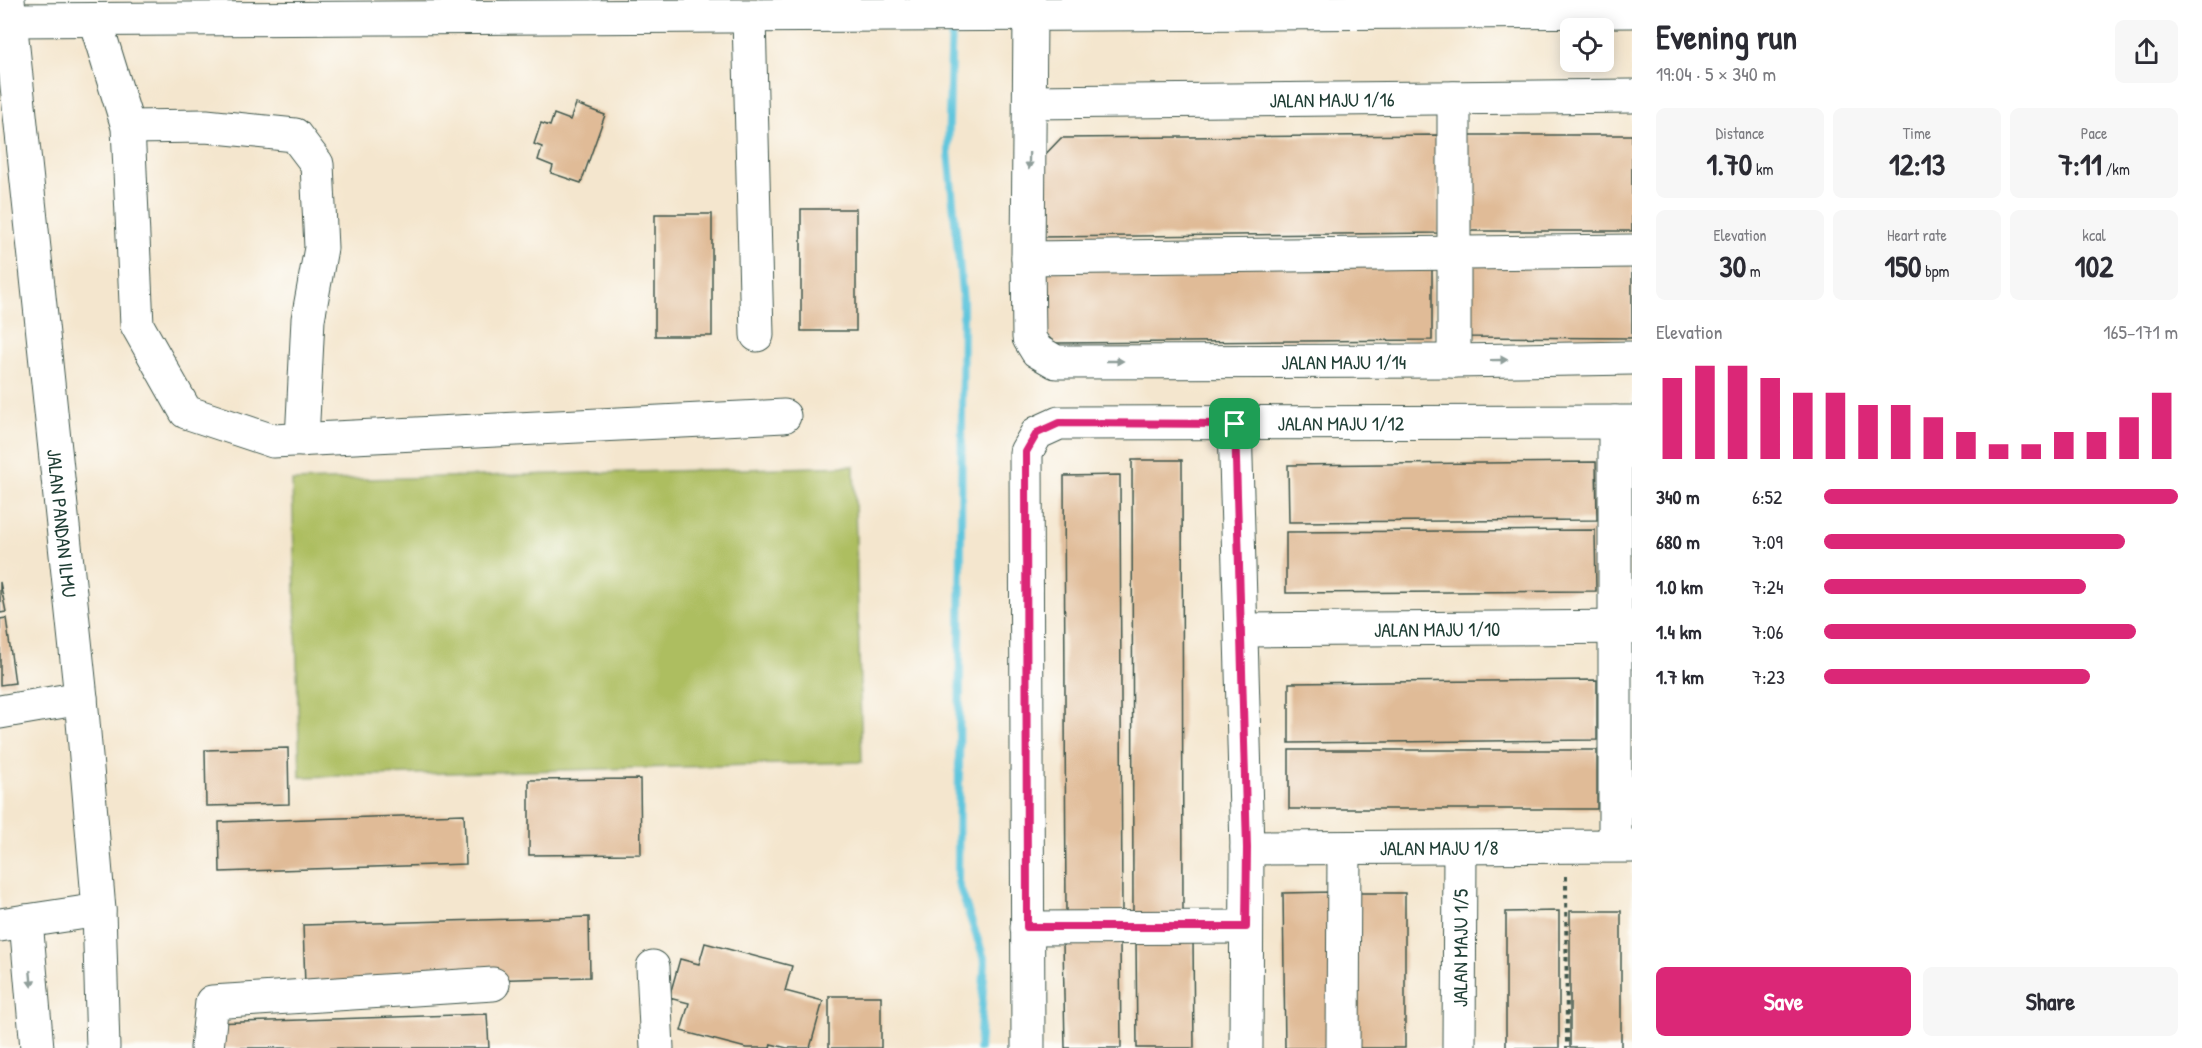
<!DOCTYPE html>
<html lang="en">
<head>
<meta charset="utf-8">
<style>
	body { margin:0; font-family:"Patrick Hand",sans-serif; background:#f7f7f7; color:#2b2b33; height:100vh; display:flex; flex-direction:column; font-size:22px; white-space:nowrap }
	* { box-sizing:border-box; margin:0 }
	p { font-size:20px; color:#7c7c81 }
	.icon { flex:none; width:33px; height:33px; fill:none; stroke:currentColor; stroke-width:2; stroke-linecap:round; stroke-linejoin:round }
	.map { position:relative; flex:1; overflow:hidden }
	.details { display:flex; flex-direction:column; background:#fff; width:570px }
	.details>* { flex:none }
	.controls { position:absolute; left:1560px; top:18px; display:grid; gap:12px }
	.controls a { display:grid; place-items:center; width:54px; height:54px; border-radius:9px; background:#fff; box-shadow:0 3px 15px #0003; font-size:30px }
	.pin { position:absolute; display:grid; place-items:center; width:51px; height:51px; color:#fff; margin:-26px; border-radius:12px; box-shadow:0 3px 9px #0006 }
	.round { display:grid; place-items:center; flex:none; width:63px; height:63px; border-radius:9px; background:#f7f7f7 }
	.summary { display:flex; align-items:center; justify-content:space-between; height:102px; padding:0 24px }
	h1 { font-size:33px; font-weight:800; line-height:45px }
	.metrics { display:grid; grid-template-columns:repeat(3,1fr); gap:9px; height:102px; padding:6px 24px }
	.metrics div { display:grid; align-content:center; border-radius:9px; background:#f7f7f7; text-align:center }
	.metrics b { font-size:30px; font-weight:800 }
	.metrics small { font-size:16px; font-weight:400 }
	.metrics p { font-size:16px }
	.chart { height:168px; padding:12px 24px }
	.chart p { display:flex; justify-content:space-between }
	.chart svg { width:100%; height:108px; margin-top:6px; stroke:#db2777; stroke-width:6 }
	.primary-button { display:flex; gap:12px; margin-top:auto; padding:12px 24px }
	.primary-button a { flex:1; height:69px; border-radius:9px; background:#db2777; color:#fff; font-size:24px; font-weight:800; line-height:69px; text-align:center }
	.primary-button a+a { background:#f7f7f7; color:#2b2b33 }
	ul { padding:0 24px; list-style:none; font-size:20px }
	li { display:grid; grid-template-columns:96px 72px 1fr; align-items:center; height:45px }
	li i { height:15px; border-radius:8px; background:#db2777 }
	main { display:flex; flex:1; min-height:0 }
	.map>svg:first-child { display:block }
	.green { fill:#adbe61; stroke:#667e4a; stroke-width:1.5 }
	.lines { fill:none; stroke-linecap:round; stroke-linejoin:round }
	.stream { stroke:#60c6dd; stroke-width:8 }
	.building { fill:#e0bb97 }
	.minor-casing { stroke:#3f564b; stroke-width:35 }
	.path { stroke:#3f564b; stroke-width:4; stroke-dasharray:4.5 4.5; stroke-linecap:butt }
	.minor { stroke:#fff; stroke-width:33 }
	.oneway { fill:#8f9e9a }
	.route-casing { stroke:#fff; stroke-width:12 }
	.route { stroke:#db2777; stroke-width:8 }
	.labels { text-anchor:middle; dominant-baseline:central; stroke-width:4.5; stroke-linejoin:round; paint-order:stroke }
	.street-label { font-size:20px; fill:#1f3d34; stroke:#fdfcf7 }
</style>
</head>
<body>
<main>
<div class="map">
<svg width="1632" height="1048" viewBox="0 0 1632 1048">
	<rect width="100%" height="100%" fill="#fdfcf7"/>
	<filter id="ink" filterUnits="userSpaceOnUse"><feTurbulence type="fractalNoise" baseFrequency=".0167" numOctaves="2"/><feDisplacementMap in="SourceGraphic" scale="12" xChannelSelector="R" yChannelSelector="G"/><feConvolveMatrix kernelMatrix="1 2 1 2 8 2 1 2 1" color-interpolation-filters="sRGB"/></filter>
	<filter id="wash" filterUnits="userSpaceOnUse"><feTurbulence type="fractalNoise" baseFrequency=".008" numOctaves="4" result="noise"/><feDisplacementMap in="SourceGraphic" scale="24" xChannelSelector="R" yChannelSelector="G"/><feGaussianBlur stdDeviation="1.35" result="paint"/><feColorMatrix in="noise" values="0 0 0 0 0 0 0 0 0 0 0 0 0 0 0 0 0 1.4 0 .05"/><feComposite in="paint" operator="in"/></filter>
	<g filter="url(#wash)">
		<rect width="100%" height="100%" fill="#f4e6ce"/>
		<polygon class="green" points="854,466 862,762 300,777 292,481"/>
		<g class="lines">
			<polyline class="stream" points="952,22 948,152 963,301 958,882 985,961 979,1048"/>
		</g>
		<g id="blocks">
			<g class="building">
				<polygon points="576,104 605,115 581,183 551,173 553,166 538,160 542,147 534,144 541,123 550,126 554,114 570,120"/>
				<polygon points="1438,135 1439,233 1039,237 1038,162 1061,138"/>
				<polygon points="1463,135 1632,135 1632,231 1462,231"/>
				<rect x="801" y="209" width="55" height="122"/>
				<rect x="655" y="214" width="57" height="122"/>
				<polygon points="1462,257 1632,258 1632,338 1461,337"/>
				<polygon points="1432,258 1432,340 1055,343 1037,326 1036,261"/>
				<polygon points="1132,460 1182,460 1183,917 1133,917"/>
				<polygon points="1596,462 1597,520 1289,522 1288,465"/>
				<polygon points="1120,475 1122,917 1066,918 1064,476"/>
				<polygon points="1595,530 1596,591 1286,593 1286,532"/>
				<polygon points="0,582 6,612 0,613"/>
				<polygon points="6,618 15,683 0,685 0,619"/>
				<polygon points="1597,680 1597,740 1289,743 1289,683"/>
				<polygon points="288,748 289,804 206,806 205,750"/>
				<rect x="1289" y="750" width="308" height="59"/>
				<polygon points="640,779 641,854 529,855 529,780"/>
				<polygon points="464,814 466,864 220,872 219,822"/>
				<polygon points="1333,892 1336,1048 1285,1048 1283,893"/>
				<rect x="1350" y="893" width="55" height="155"/>
				<polygon points="1559,911 1559,1048 1506,1048 1506,912"/>
				<rect x="1570" y="911" width="51" height="137"/>
				<polygon points="589,917 590,977 305,985 303,925"/>
				<polygon points="1193,938 1194,1048 1137,1048 1136,939"/>
				<polygon points="1120,941 1121,1048 1065,1048 1063,942"/>
				<polygon points="705,943 792,966 785,991 823,1001 810,1048 787,1048 771,1044 770,1048 746,1048 681,1031 689,1003 669,998 680,959 699,964"/>
				<rect x="829" y="996" width="52" height="52"/>
				<polygon points="487,1014 489,1048 212,1048 212,1023"/>
			</g>
		</g>
	</g>
	<g filter="url(#ink)">
		<use href="#blocks" fill-opacity="0" stroke="#3f564b" stroke-width="1.5"/>
		<g class="lines">
			<g class="minor-casing">
				<g id="minor">
					<path id="s1" d="M8,0l73,698 18,212 4,138"/>
					<path id="s2" d="M1030,15l-2,243 1,80 8,13 19,11 398,-1 178,-3"/>
					<polyline points="749,17 757,335"/>
					<polyline points="9,20 1632,11"/>
					<polyline points="95,20 128,127 137,325 186,412 273,441 784,416"/>
					<polyline points="1454,98 1454,361"/>
					<path id="s3" d="M1030,102l602,-6"/>
					<polyline points="128,127 206,126 295,135 317,164 321,248 308,319 302,440"/>
					<polyline points="1028,258 1632,251"/>
					<polyline points="1615,422 1615,845"/>
					<polyline points="1235,424 1247,848 1246,1048"/>
					<path id="s4" d="M1242,630l390,-3"/>
					<polyline points="0,712 81,698"/>
					<path id="s5" d="M1247,848l385,-2"/>
					<polyline points="26,921 37,1048"/>
					<polyline points="0,925 99,910"/>
					<polyline points="1027,928 1246,927"/>
					<polyline points="653,967 657,1048"/>
					<polyline points="207,1048 212,1002 493,984"/>
					<path id="s6" d="M1028,1048l-2,-596 11,-19 22,-10 573,-1"/>
					<polyline points="1343,1048 1344,849"/>
					<path id="s7" d="M1459,1048l1,-200"/>
				</g>
			</g>
			<polyline class="path" points="1566,876 1567,1048"/>
			<use href="#minor" class="minor"/>
		</g>
		<defs><path id="oneway-solid" d="M-6-.8H1V-3.2L6.5 0L1 3.2V.8H-6Z" transform="scale(1.5)"/></defs>
		<g class="oneway">
			<use href="#oneway-solid" transform="translate(1029 161) rotate(91)"/>
			<use href="#oneway-solid" transform="translate(1499 360) rotate(-1)"/>
			<use href="#oneway-solid" transform="translate(1115 361)"/>
			<use href="#oneway-solid" transform="translate(31 979) rotate(85)"/>
		</g>
	</g>
	<g class="lines" filter="url(#ink)">
		<g class="route-casing">
			<polygon id="route" points="1059,423 1235,424 1247,848 1246,927 1027,927 1026,452 1037,433"/>
		</g>
		<use href="#route" class="route"/>
	</g>
	<g class="labels">
		<g class="street-label">
			<text stroke="none"><textPath href="#s3" startOffset="302">JALAN MAJU 1/16</textPath></text>
			<text stroke="none"><textPath href="#s2" startOffset="648">JALAN MAJU 1/14</textPath></text>
			<text stroke="none"><textPath href="#s6" startOffset="924">JALAN MAJU 1/12</textPath></text>
			<text stroke="none"><textPath href="#s1" startOffset="526">JALAN PANDAN ILMU</textPath></text>
			<text stroke="none"><textPath href="#s4" startOffset="195">JALAN MAJU 1/10</textPath></text>
			<text stroke="none"><textPath href="#s5" startOffset="192">JALAN MAJU 1/8</textPath></text>
			<text stroke="none"><textPath href="#s7" startOffset="100">JALAN MAJU 1/5</textPath></text>
		</g>
	</g>
</svg>
<div class="controls">
<a><svg class="icon" aria-label="locate" viewBox="0 0 24 24"><circle cx="12" cy="12" r="6"/><path d="M12 2v4M12 18v4M2 12h4M18 12h4"/></svg></a>
</div>
<div class="pin" style="left:1235px;top:424px;background:#1e9e55"><svg class="icon" aria-label="arrive" viewBox="0 0 24 24"><path d="M6 21V4h12l-3 4 3 4H6"/></svg></div>
</div>
<section class="details">
<div class="summary"><div><h1>Evening run</h1><p>19:04 · 5 × 340 m</p></div><a class="round"><svg class="icon" aria-label="share" viewBox="0 0 24 24"><path d="M12 15V3M7 8l5-5 5 5M5 13v7h14v-7"/></svg></a></div>
<div class="metrics">
<div><p>Distance</p><b>1.70<small> km</small></b></div>
<div><p>Time</p><b>12:13</b></div>
<div><p>Pace</p><b>7:11<small> /km</small></b></div>
</div>
<div class="metrics">
<div><p>Elevation</p><b>30<small> m</small></b></div>
<div><p>Heart rate</p><b>150<small> bpm</small></b></div>
<div><p>kcal</p><b>102</b></div>
</div>
<div class="chart"><p><span>Elevation</span>165–171 m</p>
<svg viewBox="0 0 160 44" preserveAspectRatio="none"><path d="M5 44V11M15 44V6M25 44V6M35 44V11M45 44V17M55 44V17M65 44V22M75 44V22M85 44V27M95 44V33M105 44V38M115 44V38M125 44V33M135 44V33M145 44V27M155 44V17"/></svg>
</div>
<ul>
<li><b>340 m</b>6:52<i style="width:100%"></i></li>
<li><b>680 m</b>7:09<i style="width:85%"></i></li>
<li><b>1.0 km</b>7:24<i style="width:74%"></i></li>
<li><b>1.4 km</b>7:06<i style="width:88%"></i></li>
<li><b>1.7 km</b>7:23<i style="width:75%"></i></li>
</ul>
<div class="primary-button"><a>Save</a><a>Share</a></div>
</section>
</main>
</body>
</html>
